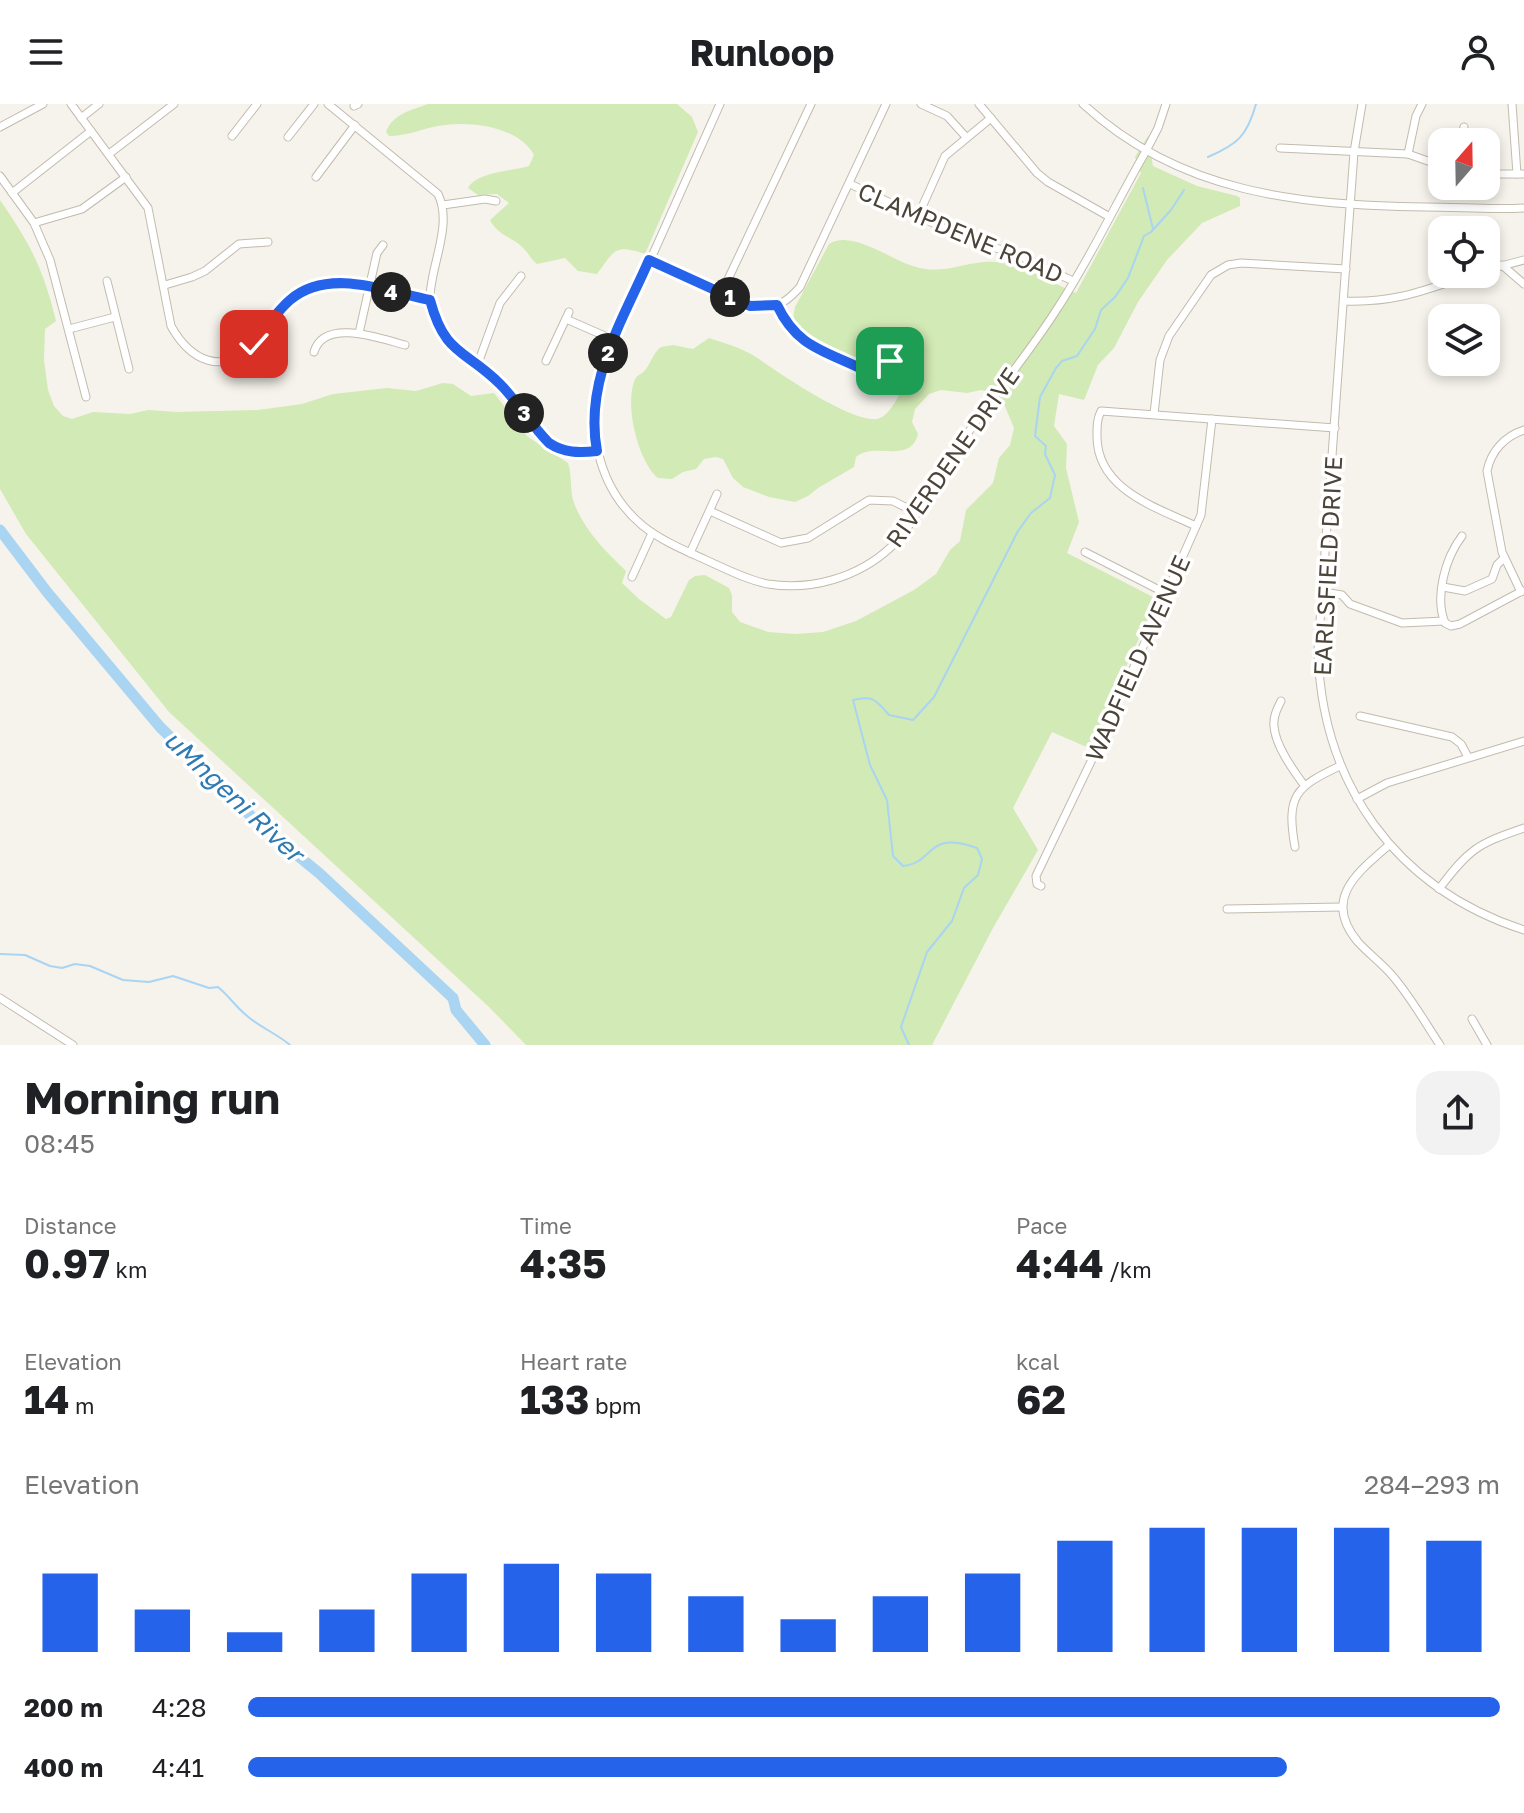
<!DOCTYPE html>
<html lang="en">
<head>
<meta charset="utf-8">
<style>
	body { margin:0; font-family:"Golos Text",sans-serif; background:#f2f2f2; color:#202124; height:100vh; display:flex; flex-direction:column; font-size:30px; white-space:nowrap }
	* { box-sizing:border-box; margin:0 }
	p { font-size:26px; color:#757577 }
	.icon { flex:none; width:44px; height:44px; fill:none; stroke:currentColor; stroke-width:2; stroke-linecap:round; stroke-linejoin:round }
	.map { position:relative; height:941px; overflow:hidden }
	.details { display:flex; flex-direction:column; background:#fff; flex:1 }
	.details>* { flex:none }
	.needle { width:52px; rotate:20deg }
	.controls { position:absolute; left:1428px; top:24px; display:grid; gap:16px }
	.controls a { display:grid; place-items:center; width:72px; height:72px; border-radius:16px; background:#fff; box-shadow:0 4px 12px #0003; font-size:40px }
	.pin { position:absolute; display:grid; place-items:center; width:68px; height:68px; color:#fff; margin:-34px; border-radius:16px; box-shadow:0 4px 12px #0006 }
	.km { position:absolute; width:40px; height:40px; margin:-20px; border-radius:50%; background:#222; color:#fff; font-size:22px; line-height:40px; text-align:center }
	.round { display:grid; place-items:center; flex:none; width:84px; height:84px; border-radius:24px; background:#f2f2f2 }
	.head { display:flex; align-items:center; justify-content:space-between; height:136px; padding:0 24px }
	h1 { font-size:44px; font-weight:700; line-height:60px }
	.stats { display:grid; grid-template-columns:repeat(3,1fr); gap:12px; height:136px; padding:8px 24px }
	.stats div { display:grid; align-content:center }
	.stats b { font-size:40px; font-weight:700 }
	.stats small { font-size:22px; font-weight:400 }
	.stats p { font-size:22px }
	.chart { height:224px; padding:16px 24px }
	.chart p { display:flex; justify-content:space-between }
	.chart svg { width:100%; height:144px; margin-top:8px; stroke:#2563eb; stroke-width:6 }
	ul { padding:0 24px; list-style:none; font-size:26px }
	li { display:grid; grid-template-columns:128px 96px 1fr; align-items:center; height:60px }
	li i { height:20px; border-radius:10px; background:#2563eb }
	header { display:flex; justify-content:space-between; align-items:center; height:104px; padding:0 24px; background:#fff; font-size:36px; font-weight:700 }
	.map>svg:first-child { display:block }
	.green { fill:#d2eab5 }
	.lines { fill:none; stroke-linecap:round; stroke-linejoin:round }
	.stream { stroke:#a9d4f2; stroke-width:2 }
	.river { stroke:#a9d4f2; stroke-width:11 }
	.minor-casing { stroke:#c2bbae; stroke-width:9 }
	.minor { stroke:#fff; stroke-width:7 }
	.route-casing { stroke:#fff; stroke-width:16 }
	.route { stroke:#2563eb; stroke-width:10 }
	.labels { text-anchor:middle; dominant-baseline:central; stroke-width:7; stroke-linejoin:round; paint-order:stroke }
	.street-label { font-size:24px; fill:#4b4439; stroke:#fff }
	.water-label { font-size:26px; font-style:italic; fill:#2e7ab2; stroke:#fff }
</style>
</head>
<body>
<header><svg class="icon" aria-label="menu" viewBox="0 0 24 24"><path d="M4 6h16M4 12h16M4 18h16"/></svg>Runloop<svg class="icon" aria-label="person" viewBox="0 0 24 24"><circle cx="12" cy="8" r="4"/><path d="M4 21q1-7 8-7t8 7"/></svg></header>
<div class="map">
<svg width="1524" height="941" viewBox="0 0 1524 941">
	<rect width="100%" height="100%" fill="#f6f3ec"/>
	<g class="green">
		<path d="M428,0h249l15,13 6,15 -53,122c-31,-10 -30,-4 -48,20l-19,-3 -13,-13 -28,6c-7,-5 -8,-11 -14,-16 -11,-12 -24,-11 -33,-28l19,-17 -12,-9 -19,1 -10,-7c8,-16 44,-17 61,-22l5,-11c-16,-29 -65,-35 -96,-29 -16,3 -32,10 -49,10l-3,-4c6,-18 26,-22 42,-28z"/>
		<path d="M1148,32l5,30 44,20 40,10 3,2v8l-38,17 -35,37 -29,42 -24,46 -16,17 -14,35 -25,-6 -5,32 13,18 -1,24 13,54 -12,31 90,46 -68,149 -37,-16 -39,76 25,42 -45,78 -61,117h-406l-37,-38 -320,-295 -143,-178 -26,-45v-289c31,45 43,68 56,121l-11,8 -1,31 4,30 6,16 9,10 9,3 21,-7 37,2 18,-4 29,2 81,-2 44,-6 31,-10 54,-6 29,3 27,-8 10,1 18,12 23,-3 34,44 40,26c4,12 2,25 5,37 9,28 33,52 53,71l-4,12 17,16 27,20 5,-2 18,-37 6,-4 10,-1 24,13 3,7v17l8,10 28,10 27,2 28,-2 33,-11 58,-31 22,-16 14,-24 10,-9 6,-31 27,-27 6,-25 11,-13 4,-17 -10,-24 -14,-12 -9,-2 -14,3 -26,-3 -12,4 -14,15 -3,13 6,12c-8,31 -43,7 -62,23l-2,10 -36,21 -10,8 -13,6 -26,-5 -26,-10 -10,-9 -10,-19 -7,-2 -12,2 -8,10 -13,3 -11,7 -14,-1c-20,-17 -33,-71 -24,-96 2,-8 8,-7 12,-13 6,-8 7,-16 15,-22l12,-2 20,4 16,-11c15,5 33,10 47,19 21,15 96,66 121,62 17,-3 31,-43 34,-58 -20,-13 -25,-1 -44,-2 -25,-2 -57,-21 -74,-39l2,-13 34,-63c23,-15 63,17 87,23 26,7 42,-2 67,-5 33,-3 64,19 93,31l65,-120 -6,-16z"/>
	</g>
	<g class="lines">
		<g class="stream">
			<path d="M1208,53c30,-13 39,-21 48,-53"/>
			<polyline points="1143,84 1153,125"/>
			<path d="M0,850l25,1 25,11 12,2 13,-4 15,2 33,14 26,2 24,-6 36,12 9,-1c11,9 18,20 28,28 13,12 30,18 44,30"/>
			<path d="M909,941l-8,-18 26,-75 25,-31 12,-33 14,-13 4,-16 -5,-11c-53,-18 -40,14 -74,18l-10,-10 -6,-56 -17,-35 -17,-65c20,-5 23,0 36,15l24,5 21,-23 84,-166 13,-18 19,-15 5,-23 -10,-21 1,-8 -11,-10 5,-39 16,-29 6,-7 15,-5 18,-27 6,-19 14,-13 13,-19 16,-42 7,-4 20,-22 13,-20"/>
		</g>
		<polyline class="river" points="0,426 47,488 160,623 259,720 319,769 453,894 456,906 485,941"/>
		<g class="minor-casing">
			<g id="minor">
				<path d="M71,0l77,104 23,118c19,34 51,51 83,18 13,-14 22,-31 35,-43 9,-9 20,-15 32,-17 29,-7 79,10 109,16"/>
				<path d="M328,0l110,90c15,31 -7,70 -8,103 -2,46 50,65 76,93 15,16 26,37 43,53 15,10 30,10 48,8"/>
				<path d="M720,0l-117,262c-19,56 -7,121 40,160 19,15 41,24 63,34 20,9 41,20 62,24 44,7 91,-7 123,-37 14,-12 22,-29 32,-44 17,-25 32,-51 49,-76 28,-40 59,-77 85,-118 33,-50 59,-106 89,-158l12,-23 8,-24"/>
				<polyline points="921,0 947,12 966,33"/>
				<polyline points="979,0 1037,69 1048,78 1108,112"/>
				<path d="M1083,0c97,90 217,101 343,103 33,0 65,3 98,1"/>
				<path d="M1362,0l-8,48 -36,497c3,134 77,239 206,281"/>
				<polyline points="1512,0 1517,70"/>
				<polyline points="354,2 358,0"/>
				<polyline points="81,14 99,0"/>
				<polyline points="0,23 43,0"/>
				<polyline points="232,32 257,0"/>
				<polyline points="288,33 314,0"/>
				<polyline points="1461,38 1464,23"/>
				<polyline points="1280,44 1408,50 1442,62"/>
				<polyline points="109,50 174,0"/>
				<polyline points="1408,50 1416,12 1422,0"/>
				<polyline points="1486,70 1524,70"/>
				<polyline points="0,72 34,119 50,156 86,293"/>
				<polyline points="316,73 355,21"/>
				<polyline points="850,80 976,139 1011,148 1073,177"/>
				<polyline points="12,89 91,27"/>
				<polyline points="443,101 485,95 496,97"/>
				<polyline points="918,112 945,52 991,14"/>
				<polyline points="34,119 82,105 126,73"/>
				<polyline points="1440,137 1442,142"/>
				<path d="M649,156c29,14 90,49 119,47 14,-1 24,-11 32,-20l86,-183"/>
				<polyline points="1502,161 1524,180"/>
				<polyline points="1486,166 1524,156"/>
				<polyline points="107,177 129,265"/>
				<polyline points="165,181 192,173 205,167 239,140 268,138"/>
				<polyline points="721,190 811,0"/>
				<path d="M1344,197c52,2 81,-11 129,-27"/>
				<path d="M777,201c19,41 47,46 85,64l11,2 17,-10 13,2 2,6 -6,13"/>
				<polyline points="566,215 614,236"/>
				<polyline points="69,225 115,213"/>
				<polyline points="359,229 377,149 383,141"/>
				<path d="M314,248c10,-35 68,-13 91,-7"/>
				<polyline points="546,257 569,208"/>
				<polyline points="477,262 500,199 521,172"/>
				<polyline points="1154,310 1160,256 1169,232 1211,171 1228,161 1241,159 1346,165"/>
				<polyline points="710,407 781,439 808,434 869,396 893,397 917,409"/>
				<path d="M1196,422c-41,-19 -100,-37 -99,-91 0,-9 0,-16 4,-24l234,17"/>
				<path d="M1462,432c-16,21 -28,60 -17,87l6,3 9,-2 62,-33"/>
				<polyline points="1085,448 1167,490"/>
				<polyline points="690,449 717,390"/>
				<polyline points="632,473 652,429"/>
				<polyline points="1443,483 1465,487 1492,475 1497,461 1504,454"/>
				<polyline points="1323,488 1342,491 1350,500 1402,519 1444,517"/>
				<path d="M1521,488l-19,-40 -15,-81c4,-20 18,-35 37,-41"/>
				<path d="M1281,597c-4,8 -8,16 -7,25 1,19 19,44 30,59"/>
				<polyline points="1360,612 1452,633 1461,640 1468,653"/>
				<polyline points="1357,695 1387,679 1524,637"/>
				<path d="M1389,741c-32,28 -67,54 -31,97 10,11 22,20 32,31 19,21 34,48 50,72"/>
				<path d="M1295,743c-9,-51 0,-60 45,-81"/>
				<polyline points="1041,782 1037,780 1036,772 1108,622 1201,411 1212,315"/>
				<path d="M1439,785c30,-40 38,-45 85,-61"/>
				<polyline points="1227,805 1342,803"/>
				<polyline points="0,894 73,941"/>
				<polyline points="1472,915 1487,941"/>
			</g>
		</g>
		<use href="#minor" class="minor"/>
	</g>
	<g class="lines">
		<g class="route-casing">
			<path id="route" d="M254,240c11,-15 22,-32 36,-44 38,-33 96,-9 140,0 15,56 35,49 70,84 18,18 31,41 49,59 15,10 30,10 48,8 -13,-70 25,-129 52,-191l101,46 27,-1c20,42 46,45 85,64l11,2 17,-10"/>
		</g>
		<use href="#route" class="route"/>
	</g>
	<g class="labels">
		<g class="street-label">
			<text transform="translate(961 128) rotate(23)">CLAMPDENE ROAD</text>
			<text transform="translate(952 353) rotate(-55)">RIVERDENE DRIVE</text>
			<text transform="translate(1327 462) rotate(-87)">EARLSFIELD DRIVE</text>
			<text transform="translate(1137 554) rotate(-66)">WADFIELD AVENUE</text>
		</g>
		<g class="water-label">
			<text transform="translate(234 692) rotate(43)">uMngeni River</text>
		</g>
	</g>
</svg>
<div class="controls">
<a><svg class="needle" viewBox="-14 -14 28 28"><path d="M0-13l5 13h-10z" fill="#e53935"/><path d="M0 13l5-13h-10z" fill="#757577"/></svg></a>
<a><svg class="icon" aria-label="locate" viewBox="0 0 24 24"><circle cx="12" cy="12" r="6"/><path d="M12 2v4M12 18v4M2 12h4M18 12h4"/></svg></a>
<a><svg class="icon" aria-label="layers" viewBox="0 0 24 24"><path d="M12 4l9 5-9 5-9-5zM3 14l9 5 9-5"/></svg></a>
</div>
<div class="pin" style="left:890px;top:257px;background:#1e9e55"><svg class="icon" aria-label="arrive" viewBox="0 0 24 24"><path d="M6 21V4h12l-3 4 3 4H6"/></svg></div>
<div class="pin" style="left:254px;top:240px;background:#d93025"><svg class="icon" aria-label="check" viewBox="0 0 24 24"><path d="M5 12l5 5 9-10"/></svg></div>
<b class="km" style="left:730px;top:193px">1</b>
<b class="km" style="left:608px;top:249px">2</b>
<b class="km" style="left:524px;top:309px">3</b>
<b class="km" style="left:391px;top:188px">4</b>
</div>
<section class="details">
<div class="head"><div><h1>Morning run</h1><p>08:45</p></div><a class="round"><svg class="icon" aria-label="share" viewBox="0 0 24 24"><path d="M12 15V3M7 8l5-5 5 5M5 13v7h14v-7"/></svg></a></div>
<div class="stats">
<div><p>Distance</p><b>0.97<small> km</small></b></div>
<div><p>Time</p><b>4:35</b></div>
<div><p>Pace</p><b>4:44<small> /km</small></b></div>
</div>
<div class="stats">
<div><p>Elevation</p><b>14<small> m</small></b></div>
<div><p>Heart rate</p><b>133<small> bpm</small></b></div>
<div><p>kcal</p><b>62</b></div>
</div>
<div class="chart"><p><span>Elevation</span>284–293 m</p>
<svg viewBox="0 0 160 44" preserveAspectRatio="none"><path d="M5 44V20M15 44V31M25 44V38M35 44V31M45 44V20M55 44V17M65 44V20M75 44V27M85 44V34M95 44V27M105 44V20M115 44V10M125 44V6M135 44V6M145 44V6M155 44V10"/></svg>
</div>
<ul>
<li><b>200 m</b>4:28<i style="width:100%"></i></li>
<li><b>400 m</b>4:41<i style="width:83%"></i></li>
</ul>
</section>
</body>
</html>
